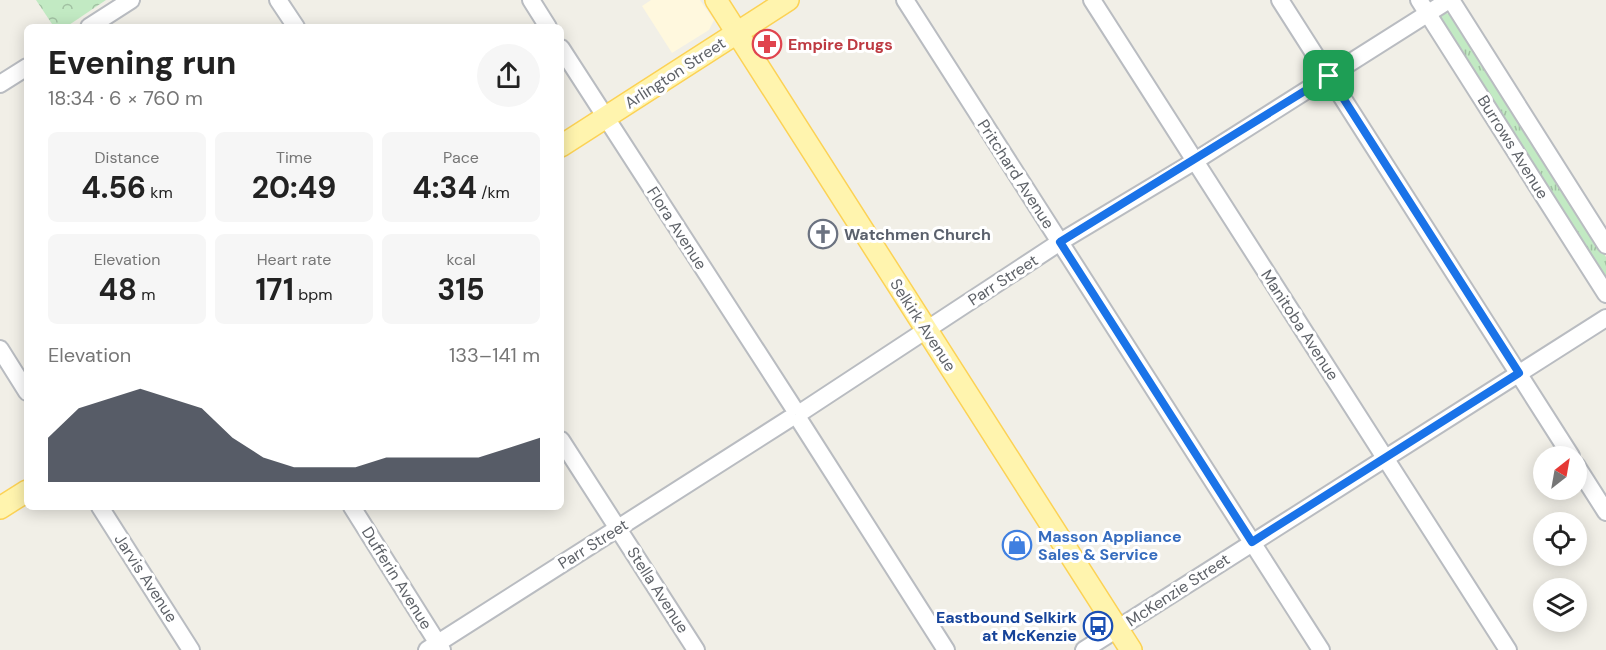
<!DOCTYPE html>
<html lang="en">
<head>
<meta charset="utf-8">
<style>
	body { margin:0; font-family:"DM Sans",sans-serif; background:#f6f6f6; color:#222; height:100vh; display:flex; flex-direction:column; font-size:22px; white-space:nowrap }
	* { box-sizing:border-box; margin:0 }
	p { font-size:20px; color:#767676 }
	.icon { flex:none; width:33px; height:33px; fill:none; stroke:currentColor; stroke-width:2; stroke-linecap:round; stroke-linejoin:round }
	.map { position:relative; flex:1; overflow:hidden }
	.side { position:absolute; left:24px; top:24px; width:540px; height:486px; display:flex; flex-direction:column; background:#fff; border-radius:9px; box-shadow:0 3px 15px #0003 }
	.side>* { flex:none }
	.needle { width:39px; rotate:31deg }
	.buttons { position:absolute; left:1533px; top:446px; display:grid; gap:12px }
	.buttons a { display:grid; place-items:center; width:54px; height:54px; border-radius:50%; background:#fff; box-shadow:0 3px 15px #0003; font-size:30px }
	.pin { position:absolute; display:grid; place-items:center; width:51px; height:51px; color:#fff; margin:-26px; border-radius:12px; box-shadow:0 3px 9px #0006 }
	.round { display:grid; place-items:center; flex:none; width:63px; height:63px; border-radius:32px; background:#f6f6f6 }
	.overview { display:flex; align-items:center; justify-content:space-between; height:102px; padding:0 24px }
	h1 { font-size:33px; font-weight:700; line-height:45px }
	.metrics { display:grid; grid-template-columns:repeat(3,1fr); gap:9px; height:102px; padding:6px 24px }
	.metrics div { display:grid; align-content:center; border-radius:9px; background:#f6f6f6; text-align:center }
	.metrics b { font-size:30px; font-weight:700 }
	.metrics small { font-size:16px; font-weight:400 }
	.metrics p { font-size:16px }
	.chart { height:168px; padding:12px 24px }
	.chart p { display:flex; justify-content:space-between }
	.chart svg { width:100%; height:108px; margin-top:6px; fill:#111827; opacity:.7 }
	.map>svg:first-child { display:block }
	.commercial { fill:#fff8de }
	.grass { fill:url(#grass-tufts) }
	.forest { fill:url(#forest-crowns) }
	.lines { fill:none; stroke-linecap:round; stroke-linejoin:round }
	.minor-casing { stroke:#b9bcc1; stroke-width:20 }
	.major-casing { stroke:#fcd255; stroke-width:24 }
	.minor { stroke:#fff; stroke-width:16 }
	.major { stroke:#fff4ae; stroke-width:21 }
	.route-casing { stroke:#fff; stroke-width:12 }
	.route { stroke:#1a73e8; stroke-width:8 }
	.labels { text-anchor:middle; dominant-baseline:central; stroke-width:6; stroke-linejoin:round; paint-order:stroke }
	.health-label { font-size:16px; font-weight:bold; fill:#be3a42; stroke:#fff; text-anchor:start }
	.street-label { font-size:16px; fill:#5e6268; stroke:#fff }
	.worship-label { font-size:16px; font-weight:bold; fill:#5b616d; stroke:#fff; text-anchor:start }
	.shop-label { font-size:16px; font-weight:bold; fill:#366cbe; stroke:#fff; text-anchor:start }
	.transit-label { font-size:16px; font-weight:bold; fill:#164399; stroke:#fff; text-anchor:end }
</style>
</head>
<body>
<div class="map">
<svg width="1606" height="650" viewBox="0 0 1606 650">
	<defs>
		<pattern id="grass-tufts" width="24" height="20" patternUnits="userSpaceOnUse" patternTransform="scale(1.5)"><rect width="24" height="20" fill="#c2eac3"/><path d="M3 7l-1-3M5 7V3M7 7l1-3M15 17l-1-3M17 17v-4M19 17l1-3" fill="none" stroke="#a1c1a2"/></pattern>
		<pattern id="forest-crowns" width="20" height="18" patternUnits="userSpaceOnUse" patternTransform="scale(1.5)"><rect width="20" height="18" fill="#c2eac3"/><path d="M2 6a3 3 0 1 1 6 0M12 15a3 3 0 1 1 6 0" fill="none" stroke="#a1c1a2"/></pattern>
	</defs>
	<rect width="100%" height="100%" fill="#f1efe7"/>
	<polygon class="commercial" points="651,0 700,0 714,20 709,30 672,53 642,6"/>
	<polygon class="grass" points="1443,12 1452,15 1606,257 1606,283 1439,19"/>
	<polygon class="forest" points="36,0 106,0 66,27 54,27"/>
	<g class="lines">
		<g class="minor-casing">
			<g id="minor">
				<polyline points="278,0 296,27"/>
				<polyline points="531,0 548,27"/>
				<polyline points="905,0 1321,650"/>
				<polyline points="1092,0 1508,650"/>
				<polyline points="1280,0 1571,456"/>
				<polyline points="1419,0 1606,294"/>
				<polyline points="1451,0 1606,245"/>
				<polyline points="89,27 131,0"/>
				<polyline points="561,48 793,407"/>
				<polyline points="0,84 27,67"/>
				<polyline points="0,349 27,392"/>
				<polyline points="803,411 1060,242 1195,161 1449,0"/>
				<polyline points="800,421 946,650"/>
				<polyline points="561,440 696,650"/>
				<polyline points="1576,465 1606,512"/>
				<polyline points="100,507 191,650"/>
				<polyline points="352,507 442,650"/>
				<polyline points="427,650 789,419"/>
				<polyline points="1084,650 1606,318"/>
			</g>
		</g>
		<g class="major-casing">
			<g id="major">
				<polyline points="716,0 1131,650"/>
				<polyline points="561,146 788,0"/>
				<polyline points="0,508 27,491"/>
			</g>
		</g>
		<use href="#minor" class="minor"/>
		<use href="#major" class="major"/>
	</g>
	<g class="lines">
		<g class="route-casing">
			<polygon id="route" points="1329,76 1519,373 1252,542 1060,242"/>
		</g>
		<use href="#route" class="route"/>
	</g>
	<defs>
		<g id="pharmacy-ring" transform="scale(1.5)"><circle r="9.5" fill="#fff" stroke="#e0444e" stroke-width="1.5"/><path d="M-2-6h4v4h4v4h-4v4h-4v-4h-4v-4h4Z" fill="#e0444e"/></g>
		<g id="church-ring" transform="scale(1.5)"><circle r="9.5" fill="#fff" stroke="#6b7280" stroke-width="1.5"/><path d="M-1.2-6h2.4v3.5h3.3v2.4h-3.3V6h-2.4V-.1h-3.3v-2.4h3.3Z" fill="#6b7280"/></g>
		<g id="shop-ring" transform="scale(1.5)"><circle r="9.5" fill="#fff" stroke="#3f7fe0" stroke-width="1.5"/><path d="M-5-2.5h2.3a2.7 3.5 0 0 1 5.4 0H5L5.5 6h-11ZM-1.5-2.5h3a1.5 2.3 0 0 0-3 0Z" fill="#3f7fe0"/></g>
		<g id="bus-ring" transform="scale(1.5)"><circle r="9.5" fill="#fff" stroke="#1a4fb4" stroke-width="1.5"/><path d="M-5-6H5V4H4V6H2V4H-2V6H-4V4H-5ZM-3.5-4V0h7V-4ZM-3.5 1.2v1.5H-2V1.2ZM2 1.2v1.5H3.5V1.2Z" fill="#1a4fb4"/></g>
	</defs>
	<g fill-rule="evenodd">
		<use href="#pharmacy-ring" x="767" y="44"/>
		<use href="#church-ring" x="823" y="234"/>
		<use href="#shop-ring" x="1017" y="545"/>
		<use href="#bus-ring" x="1098" y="626"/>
	</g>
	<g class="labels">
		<g class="health-label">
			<text x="788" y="44">Empire Drugs</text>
		</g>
		<g class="street-label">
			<text transform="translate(675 73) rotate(-33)">Arlington Street</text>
			<text transform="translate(1513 147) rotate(58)">Burrows Avenue</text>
			<text transform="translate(1016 174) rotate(57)">Pritchard Avenue</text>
			<text transform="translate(677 228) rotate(57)">Flora Avenue</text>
			<text transform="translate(1003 280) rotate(-33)">Parr Street</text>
			<text transform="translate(923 325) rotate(57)">Selkirk Avenue</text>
			<text transform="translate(1300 325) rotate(57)">Manitoba Avenue</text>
			<text transform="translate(593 544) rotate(-32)">Parr Street</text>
			<text transform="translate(146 578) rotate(57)">Jarvis Avenue</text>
			<text transform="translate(397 578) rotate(58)">Dufferin Avenue</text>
			<text transform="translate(658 590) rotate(57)">Stella Avenue</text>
			<text transform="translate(1178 590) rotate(-33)">McKenzie Street</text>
		</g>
		<g class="worship-label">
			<text x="844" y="234">Watchmen Church</text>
		</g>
		<g class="shop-label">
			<text x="1038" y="536">Masson Appliance<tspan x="1038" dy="18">Sales &amp; Service</tspan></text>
		</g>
		<g class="transit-label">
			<text x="1077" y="617">Eastbound Selkirk<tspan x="1077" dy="18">at McKenzie</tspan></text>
		</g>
	</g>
</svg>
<div class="buttons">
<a><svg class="needle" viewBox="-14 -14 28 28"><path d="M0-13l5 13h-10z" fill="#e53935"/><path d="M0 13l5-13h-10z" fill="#767676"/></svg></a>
<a><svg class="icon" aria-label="locate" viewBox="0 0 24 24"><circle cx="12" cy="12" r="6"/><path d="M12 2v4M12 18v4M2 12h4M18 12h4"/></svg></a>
<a><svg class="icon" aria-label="layers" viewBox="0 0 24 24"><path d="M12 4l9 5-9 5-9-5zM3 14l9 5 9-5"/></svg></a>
</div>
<div class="pin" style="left:1329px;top:76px;background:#1e9e55"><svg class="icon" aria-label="arrive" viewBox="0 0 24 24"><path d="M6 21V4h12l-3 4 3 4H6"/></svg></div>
<section class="side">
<div class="overview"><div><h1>Evening run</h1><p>18:34 · 6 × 760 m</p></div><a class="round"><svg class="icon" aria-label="share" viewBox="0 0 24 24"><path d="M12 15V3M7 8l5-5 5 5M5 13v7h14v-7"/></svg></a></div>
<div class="metrics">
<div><p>Distance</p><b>4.56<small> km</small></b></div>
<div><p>Time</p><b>20:49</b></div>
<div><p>Pace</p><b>4:34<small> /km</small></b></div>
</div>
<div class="metrics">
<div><p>Elevation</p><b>48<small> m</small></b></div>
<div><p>Heart rate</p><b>171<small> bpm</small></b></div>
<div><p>kcal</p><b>315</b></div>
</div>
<div class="chart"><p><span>Elevation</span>133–141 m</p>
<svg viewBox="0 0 160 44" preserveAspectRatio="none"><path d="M0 44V26L10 14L20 10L30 6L40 10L50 14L60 26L70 34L80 38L90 38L100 38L110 34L120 34L130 34L140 34L150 30L160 26V44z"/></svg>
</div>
</section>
</div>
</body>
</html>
